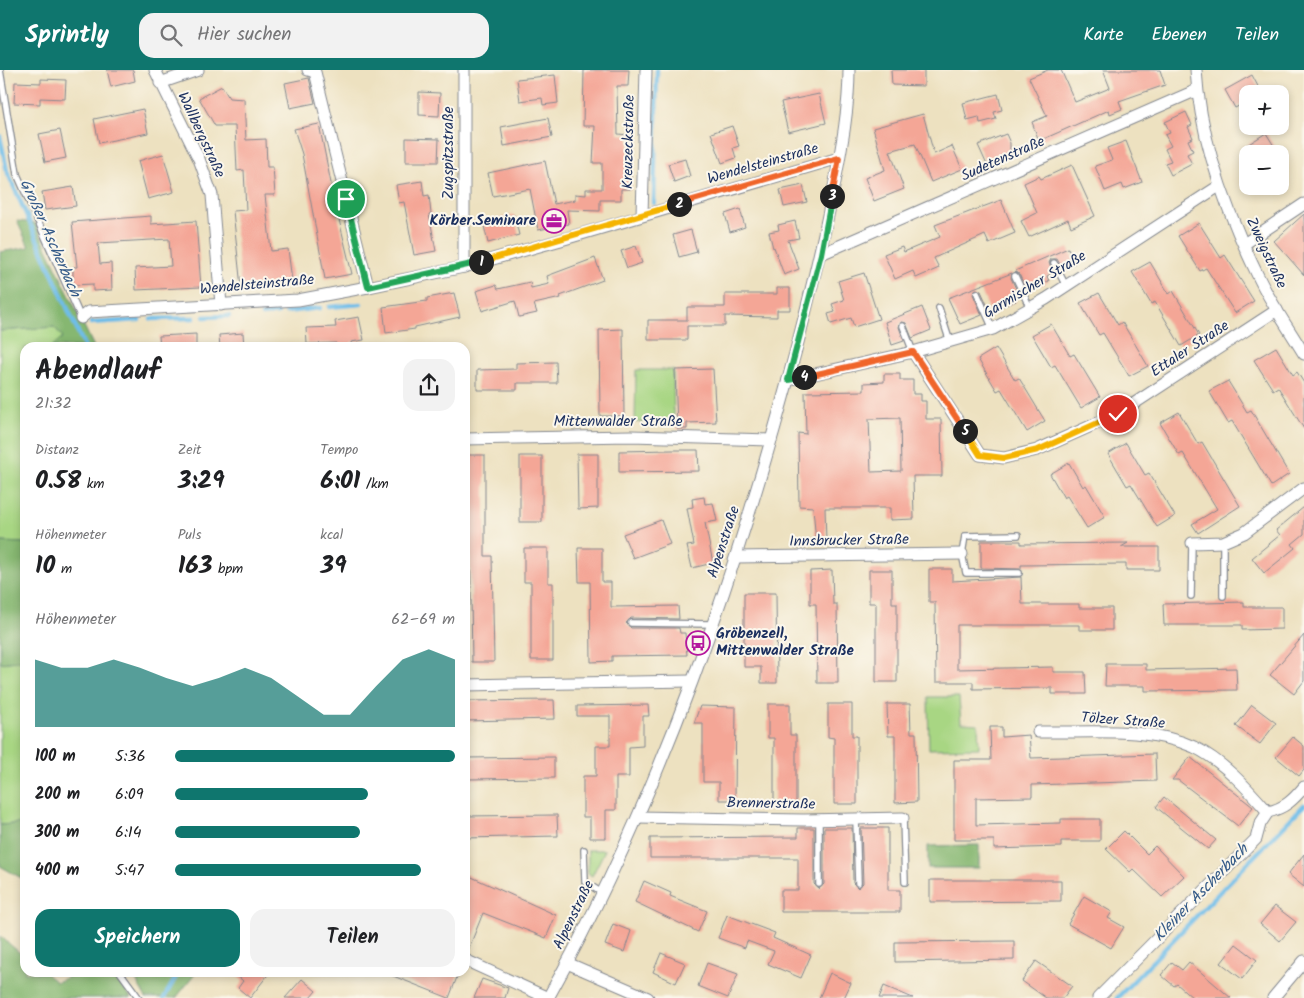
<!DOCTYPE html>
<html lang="de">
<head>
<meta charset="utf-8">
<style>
	body { margin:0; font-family:Kalam,sans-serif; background:#f2f2f2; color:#202124; height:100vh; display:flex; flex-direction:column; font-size:19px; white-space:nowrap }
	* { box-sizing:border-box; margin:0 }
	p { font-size:16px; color:#757577 }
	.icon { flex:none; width:28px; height:28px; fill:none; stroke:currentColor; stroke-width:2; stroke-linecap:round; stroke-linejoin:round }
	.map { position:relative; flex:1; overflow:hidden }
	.details { position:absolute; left:20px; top:272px; width:450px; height:635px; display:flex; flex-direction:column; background:#fff; border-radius:15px; box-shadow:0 2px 8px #0003 }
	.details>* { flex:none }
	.fabs { position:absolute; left:1239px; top:15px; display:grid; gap:10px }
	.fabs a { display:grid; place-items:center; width:50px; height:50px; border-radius:10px; background:#fff; box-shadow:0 2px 8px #0003; font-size:25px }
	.pin { position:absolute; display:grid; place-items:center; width:42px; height:42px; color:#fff; margin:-21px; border:2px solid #fff; border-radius:50%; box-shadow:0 1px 5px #0007 }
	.km { position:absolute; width:25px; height:25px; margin:-12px; border-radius:50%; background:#222; color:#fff; font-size:14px; line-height:25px; text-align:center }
	.round { display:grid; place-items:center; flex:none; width:52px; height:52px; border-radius:15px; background:#f2f2f2 }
	.headline { display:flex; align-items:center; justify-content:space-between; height:85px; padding:0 15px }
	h1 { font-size:28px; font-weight:700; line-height:38px }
	.metrics { display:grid; grid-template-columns:repeat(3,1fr); gap:8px; height:85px; padding:5px 15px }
	.metrics div { display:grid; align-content:center }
	.metrics b { font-size:25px; font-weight:700 }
	.metrics small { font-size:14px; font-weight:400 }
	.metrics p { font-size:14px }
	.chart { height:140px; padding:10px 15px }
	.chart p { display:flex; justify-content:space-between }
	.chart svg { width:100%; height:90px; margin-top:5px; fill:#0f766e; opacity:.7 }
	.primary-button { display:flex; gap:10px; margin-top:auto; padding:10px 15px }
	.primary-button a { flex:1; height:58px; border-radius:15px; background:#0f766e; color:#fff; font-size:20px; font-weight:700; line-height:58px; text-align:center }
	.primary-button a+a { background:#f2f2f2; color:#202124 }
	ul { padding:0 15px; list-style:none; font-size:16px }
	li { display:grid; grid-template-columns:80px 60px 1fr; align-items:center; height:38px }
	li i { height:12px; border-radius:6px; background:#0f766e }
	header { display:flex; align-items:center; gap:30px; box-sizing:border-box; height:70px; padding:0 25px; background:#0f766e; color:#fff }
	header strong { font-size:24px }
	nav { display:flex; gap:28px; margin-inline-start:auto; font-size:18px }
	.search { width:350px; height:45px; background:#f2f2f2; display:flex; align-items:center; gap:12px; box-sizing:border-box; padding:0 18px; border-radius:15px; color:#757577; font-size:19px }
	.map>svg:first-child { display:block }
	.green { fill:#a8d683; stroke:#628270 }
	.forest { fill:#86b771; stroke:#507368 }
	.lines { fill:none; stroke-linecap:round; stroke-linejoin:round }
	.stream { stroke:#6ebde9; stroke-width:4.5 }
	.building { fill:#f4a696; fill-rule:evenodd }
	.lane-casing { stroke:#84888f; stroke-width:8 }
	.street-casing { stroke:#84888f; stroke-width:13 }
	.lane { stroke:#fff; stroke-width:5.5 }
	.street { stroke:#fff; stroke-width:11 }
	.split-1-casing { stroke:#fff; stroke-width:10 }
	.split-2-casing { stroke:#fff; stroke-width:10 }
	.split-3-casing { stroke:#fff; stroke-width:10 }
	.split-4-casing { stroke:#fff; stroke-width:10 }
	.split-5-casing { stroke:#fff; stroke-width:10 }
	.split-6-casing { stroke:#fff; stroke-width:10 }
	.split-1 { stroke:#22a559; stroke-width:6 }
	.split-2 { stroke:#f5b400; stroke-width:6 }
	.split-3 { stroke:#f0652b; stroke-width:6 }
	.split-4 { stroke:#22a559; stroke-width:6 }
	.split-5 { stroke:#f0652b; stroke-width:6 }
	.split-6 { stroke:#f5b400; stroke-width:6 }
	.labels { text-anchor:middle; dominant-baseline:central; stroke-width:4; stroke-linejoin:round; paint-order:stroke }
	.street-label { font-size:15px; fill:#1b2f5e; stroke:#fbf7ec }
	.poi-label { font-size:15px; font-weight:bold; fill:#1b2f5e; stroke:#fbf7ec; text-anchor:end }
	.water-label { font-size:16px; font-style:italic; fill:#345a88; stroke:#fbf7ec }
</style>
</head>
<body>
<header>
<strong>Sprintly</strong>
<div class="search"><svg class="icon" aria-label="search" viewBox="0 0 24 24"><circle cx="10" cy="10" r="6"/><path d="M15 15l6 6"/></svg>Hier suchen</div>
<nav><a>Karte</a><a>Ebenen</a><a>Teilen</a></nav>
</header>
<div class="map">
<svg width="1304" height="928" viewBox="0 0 1304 928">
	<rect width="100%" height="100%" fill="#fbf7ec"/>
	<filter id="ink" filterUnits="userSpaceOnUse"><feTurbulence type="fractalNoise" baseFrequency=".02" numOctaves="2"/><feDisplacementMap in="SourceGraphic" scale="10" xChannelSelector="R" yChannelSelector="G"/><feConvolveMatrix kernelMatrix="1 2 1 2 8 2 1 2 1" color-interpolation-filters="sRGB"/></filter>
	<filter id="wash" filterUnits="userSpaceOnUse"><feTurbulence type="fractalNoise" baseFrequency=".0096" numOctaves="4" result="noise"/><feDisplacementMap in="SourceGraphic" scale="20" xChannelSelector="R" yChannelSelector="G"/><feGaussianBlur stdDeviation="1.12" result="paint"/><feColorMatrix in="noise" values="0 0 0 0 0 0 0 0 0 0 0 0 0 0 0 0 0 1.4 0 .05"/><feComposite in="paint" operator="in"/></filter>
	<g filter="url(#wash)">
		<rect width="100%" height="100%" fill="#ede1c0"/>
		<g class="green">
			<polygon points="54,257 75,277 25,278 25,473 0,472 0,261"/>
			<polygon points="636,300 673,300 674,353 635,352"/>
			<polygon points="25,590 25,753 0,755 0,593"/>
			<polygon points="928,627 959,627 961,653 978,654 979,678 929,679"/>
			<polygon points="588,780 605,780 592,806 588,803"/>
		</g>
		<g class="forest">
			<polygon points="17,151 35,153 94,277 51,277 63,267 54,257 0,261 0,182 29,177"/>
			<polygon points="0,472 25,473 25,590 0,593"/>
			<polygon points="25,753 25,810 0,796 0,755"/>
			<polygon points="979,775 979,798 928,798 928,776"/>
			<polygon points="0,866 25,887 25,902 45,903 56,912 78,903 112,903 131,928 0,928"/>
			<polygon points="132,903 132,902 196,903 176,928 146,928"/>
		</g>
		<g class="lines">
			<g class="stream">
				<polyline points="0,66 7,101 85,278"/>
				<polyline points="654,133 657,0"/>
				<polyline points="329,237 361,234"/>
				<polyline points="286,242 320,238"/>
				<polyline points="262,245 278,243"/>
				<polyline points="204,247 229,246"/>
				<polyline points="151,249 194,248"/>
				<polyline points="91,253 139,250"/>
				<polyline points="164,928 179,902"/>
				<polyline points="1117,928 1304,735"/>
			</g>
		</g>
		<g id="blocks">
			<g class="building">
				<polygon points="107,0 133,0 135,11 111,17"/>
				<polygon points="584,0 629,0 628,16 617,16 618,64 629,65 628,106 631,106 631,119 621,119 621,130 600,130 600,141 567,140 569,154 538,160 530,119 493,126 488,103 545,91 554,134 575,130 575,124 586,125 586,119 602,119 602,93 593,93 595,56 583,56"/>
				<polygon points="891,0 924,0 924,16 892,15"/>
				<polygon points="1048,0 1061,0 1075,32 1110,18 1103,0 1160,0 1165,15 1119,31 1122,39 1110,44 1109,40 1039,71 1032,52 1047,46 1029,8"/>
				<polygon points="555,5 558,33 543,35 542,28 520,31 517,9"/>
				<polygon points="1252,5 1262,24 1248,24 1248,31 1235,38 1225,20"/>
				<polygon points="309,8 315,33 290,38 285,13"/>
				<polygon points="41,9 66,10 65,29 40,28 40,34 14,33 15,12 41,13"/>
				<polygon points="222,16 229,28 244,29 246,70 266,69 267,97 273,97 275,125 265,125 271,181 288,179 292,211 241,217 233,141 246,140 244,100 237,101 235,56 215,56 199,28"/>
				<polygon points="419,22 440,23 439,46 419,45"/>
				<polygon points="819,24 826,53 788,62 781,32"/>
				<polygon points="998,24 1002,40 994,42 996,49 980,53 979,47 967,50 963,33"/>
				<polygon points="143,39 148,63 99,73 94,49"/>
				<polygon points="1186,42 1192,55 1188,57 1193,68 1188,70 1193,81 1187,84 1192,94 1171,105 1165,93 1171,91 1165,79 1171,76 1165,65 1170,63 1165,52"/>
				<polygon points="923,44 934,84 952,76 962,99 931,112 915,74 890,81 904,119 874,131 865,108 885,100 873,58"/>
				<polygon points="548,48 552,67 504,76 501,57"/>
				<polygon points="319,54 335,133 352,204 325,209 302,84 294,59"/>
				<polygon points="732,56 739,76 733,78 736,88 722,93 711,63"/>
				<polygon points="60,60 66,88 45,92 39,64"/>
				<polygon points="1266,63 1279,84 1248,84 1244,77"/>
				<polygon points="1006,64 1010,73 1010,85 987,95 978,75"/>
				<polygon points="406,68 439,69 438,92 406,92"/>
				<polygon points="1126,71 1142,112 1124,119 1122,114 1105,121 1095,96 1112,90 1107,78"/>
				<polygon points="163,84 174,122 148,129 138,91"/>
				<polygon points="685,89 690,106 674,112 668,94"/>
				<polygon points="1072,95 1095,146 1071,157 1068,149 1029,167 1021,151 1037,143 1024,113 1039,106 1041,109"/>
				<polygon points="422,111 424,126 429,125 431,144 429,144 436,181 414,185 404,132 399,133 396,115"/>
				<polygon points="803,115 807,132 784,137 780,120"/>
				<polygon points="73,117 76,136 45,140 42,122"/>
				<polygon points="1001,130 1015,163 989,174 985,165 934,188 939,198 916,208 913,201 895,209 884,184 902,177 904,182 940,167 935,155"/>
				<polygon points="740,139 745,157 730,162 725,144"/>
				<polygon points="1304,144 1304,205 1274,171"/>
				<polygon points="514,145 519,165 488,173 483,152"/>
				<polygon points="151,146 151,154 196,151 201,217 136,220 135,198 171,196 169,169 98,173 100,194 111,193 112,220 93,221 93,214 73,215 73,197 77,197 72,152"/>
				<polygon points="795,151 799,168 788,170 799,199 784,205 774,177 773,178 769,162 779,160 778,155"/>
				<polygon points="1199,153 1221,188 1225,185 1254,231 1235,243 1206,198 1200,201 1178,166"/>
				<polygon points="691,160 697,182 679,187 673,165"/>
				<polygon points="636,176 642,193 627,198 621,181"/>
				<polygon points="1068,178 1075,193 1062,198 1057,189 1051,189 1049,193 1054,202 1047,206 1049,211 1027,221 1019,204 1015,201"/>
				<polygon points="595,188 603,210 560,226 561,228 534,234 537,243 519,247 515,231 482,241 476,221 496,215 498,219 530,212 531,218 549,214 547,206"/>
				<polygon points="1150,192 1169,224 1173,221 1199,265 1181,276 1155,232 1151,234 1132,202"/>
				<polygon points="864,203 879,249 854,257 851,248 831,254 828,244 835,242 832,234 844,230 838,211"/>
				<polygon points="1012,203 1011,208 1019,225 1014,227 1016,231 990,241 981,221 976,219 973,224 982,245 960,254 948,228"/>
				<polygon points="777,218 790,218 790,240 777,240 777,247 725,246 725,256 687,256 687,270 648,270 648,250 687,250 687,237 725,237 725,224 777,224"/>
				<polygon points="454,223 460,247 415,257 415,259 386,263 383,237 427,231 427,228"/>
				<polygon points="1099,223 1118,255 1122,252 1148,296 1129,306 1103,263 1099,265 1080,233"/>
				<polygon points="922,237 931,260 912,268 906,253 901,252 899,257 904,271 892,275 885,252"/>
				<polygon points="359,247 364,270 351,272 352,278 336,278 336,273 307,274 306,258 336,257 335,251"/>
				<polygon points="1051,254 1070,286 1074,284 1100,327 1081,338 1055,295 1051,297 1032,265"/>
				<polygon points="623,259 624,346 600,346 599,260"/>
				<polygon points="243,263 244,278 220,278 219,265"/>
				<polygon points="196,264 196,278 160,278 159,266"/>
				<polygon points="1276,277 1293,305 1297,302 1304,313 1304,359 1278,317 1273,320 1254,290"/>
				<polygon points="996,278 1015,310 1019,308 1045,351 1027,362 1001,319 997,321 978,289"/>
				<polygon points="556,292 557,313 517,313 517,320 477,320 477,300 516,299 516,293"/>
				<polygon points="713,299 716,352 687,353 687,359 677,359 675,300"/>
				<path d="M884,304h16v6h13v14h8v7h5v18h15l1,57h-29l1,43 -24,1v-12h-65l1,34 -10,1 -3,-36 -14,-1 -1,-73 8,1 -1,-42 59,-1v-8l20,-1zM900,348l1,53 -30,1 -2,-53z"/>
				<polygon points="1228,311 1247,342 1251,340 1289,404 1271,416 1232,351 1228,353 1209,321"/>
				<polygon points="1179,342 1198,374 1202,372 1240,436 1198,463 1192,454 1217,439 1183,383 1179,385 1160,353"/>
				<polygon points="1126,373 1145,405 1149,403 1175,446 1157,457 1131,414 1127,416 1108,384"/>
				<polygon points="672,380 698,380 699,401 619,402 619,381"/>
				<polygon points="577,384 598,384 598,438 578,439"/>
				<polygon points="465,385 485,385 485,486 492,486 494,592 472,592 470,465 465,465"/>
				<rect x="520" y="386" width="22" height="66"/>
				<polygon points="1069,393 1083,417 1086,415 1105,447 1087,458 1067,426 1064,428 1050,404"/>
				<polygon points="704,427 705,434 713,433 717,451 705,453 713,493 692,498 687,476 694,475 687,438 693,437 692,429"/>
				<polygon points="1304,437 1304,464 1292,474 1295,478 1264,503 1252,488 1280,465 1276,460"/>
				<polygon points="661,450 670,474 633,488 623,464"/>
				<polygon points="981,471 1021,471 1021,474 1128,473 1121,477 1159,477 1159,500 1126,500 1126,494 1021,495 1021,499 981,498"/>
				<polygon points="524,478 548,478 548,513 553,513 553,590 531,590 531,512 524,512"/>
				<polygon points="578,478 602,478 602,512 611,512 611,537 678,536 679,549 631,548 626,553 631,558 679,558 680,563 685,563 687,585 612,586 612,591 591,592 590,512 579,512"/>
				<polygon points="929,499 952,499 952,511 1021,507 1022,534 1079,534 1079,538 1112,538 1112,560 1079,560 1079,555 957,555 957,599 1053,597 1053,602 1085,602 1086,624 1052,624 1052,618 973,619 973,612 936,612 935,532 929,532"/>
				<polygon points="832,500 833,534 837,534 838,613 817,613 816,534 810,534 810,501"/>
				<polygon points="869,500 892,500 892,533 897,533 897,612 876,612 876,533 869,533"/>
				<polygon points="744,523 776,523 777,613 761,613 761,597 744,597"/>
				<polygon points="1244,532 1244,537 1282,537 1282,559 1242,560 1242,555 1164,555 1163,534"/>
				<polygon points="1304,565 1304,611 1294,624 1270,605"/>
				<polygon points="1106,594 1146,594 1146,600 1236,598 1237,620 1145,621 1145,616 1105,616"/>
				<polygon points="554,630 555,649 465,651 465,631"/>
				<polygon points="768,634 790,634 790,665 796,665 796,734 774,734 774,668 768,668"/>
				<polygon points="828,634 852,634 852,666 857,666 857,734 834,734 834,668 828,667"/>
				<polygon points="887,634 910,634 911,663 916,663 917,732 895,733 895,666 888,666"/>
				<polygon points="648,635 649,646 643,646 643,676 629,677 629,707 616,707 616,740 606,740 606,768 590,768 590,747 583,747 583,706 596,706 596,676 610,676 610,646 577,646 577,636"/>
				<polygon points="1252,635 1276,653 1260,674 1236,656"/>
				<polygon points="700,636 736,637 735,730 719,730 719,712 703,712 703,653 694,653"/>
				<polygon points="990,657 1002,657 1002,667 1029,665 1031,688 1155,684 1156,711 1032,715 1032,727 976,728 976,755 1061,753 1061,749 1100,749 1100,771 1061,771 1061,777 994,779 994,770 954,770 954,690 991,690"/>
				<polygon points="1293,667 1304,676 1304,700 1299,706 1276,687"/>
				<polygon points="554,687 554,708 465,709 465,688"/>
				<polygon points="1190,687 1253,737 1238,756 1178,710 1172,710"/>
				<polygon points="1164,727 1216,770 1208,779 1156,737"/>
				<polygon points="557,745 558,766 465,768 465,746"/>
				<polygon points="798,758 814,758 814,814 819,819 824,814 824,758 852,758 853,813 858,818 863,813 861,758 888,758 888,820 900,820 900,842 781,842 781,820 798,820 798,788 650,788 650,768 798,767"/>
				<polygon points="1124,761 1147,784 1155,776 1184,806 1162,827 1133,799 1130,802 1106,779"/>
				<polygon points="1304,784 1304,817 1288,804"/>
				<polygon points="465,804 556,845 546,868 483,843 467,883 465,883"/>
				<polygon points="930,810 1061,810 1061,831 930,832"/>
				<polygon points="644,811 671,823 670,826 707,841 698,862 635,832"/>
				<polygon points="1084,826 1112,842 1108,848 1124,857 1111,878 1068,854"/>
				<polygon points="1275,836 1296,852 1280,871 1260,854"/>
				<polygon points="727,845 775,863 773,868 811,885 801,908 768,894 774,881 747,871 745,878 718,868"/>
				<polygon points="613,854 631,861 624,882 605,875"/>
				<polygon points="1014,871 1014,890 895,892 895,872"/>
				<polygon points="1236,874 1257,890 1242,909 1221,893"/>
				<polygon points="661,883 685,893 676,913 653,902"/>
				<polygon points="1036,891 1072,916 1063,928 1046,928 1022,911"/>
				<polygon points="1172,892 1182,900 1189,892 1231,928 1193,928 1177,914 1174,916 1161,905"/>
				<polygon points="707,893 738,904 728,928 698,916"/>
				<polygon points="233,902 270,902 250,928 238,918 243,911"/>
				<polygon points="383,902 459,902 449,928"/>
				<polygon points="830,903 851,913 844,928 819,928"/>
				<polygon points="302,909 316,921 310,928 285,928"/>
				<polygon points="482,909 508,918 505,928 474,928"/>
				<polygon points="884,916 913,928 879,928"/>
			</g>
		</g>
	</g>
	<g filter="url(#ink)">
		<use href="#blocks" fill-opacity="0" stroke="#84888f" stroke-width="1"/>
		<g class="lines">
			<g class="lane-casing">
				<g id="lane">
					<polyline points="0,0 17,104 81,248"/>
					<polyline points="1054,193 1066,216"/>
					<polyline points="1015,206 1030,238"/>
					<polyline points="977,223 993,259"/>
					<polyline points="939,238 950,272"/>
					<polyline points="903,256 913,282"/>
					<polyline points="1018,465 965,466 962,484 966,503 1019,503"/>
					<polyline points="1223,472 1223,526"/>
					<polyline points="1191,526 1192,473"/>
					<polyline points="631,553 712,554"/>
					<polyline points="903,748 905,812"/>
					<polyline points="856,749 858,813"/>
					<polyline points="819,750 819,814"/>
					<polyline points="584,780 585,812 602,823"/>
					<polyline points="120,902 139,928"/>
				</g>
			</g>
			<g class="street-casing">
				<g id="street">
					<polyline points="155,0 199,89 212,125 221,235"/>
					<polyline points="308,0 315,2 368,217"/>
					<polyline points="464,0 464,197"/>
					<path d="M1196,0c4,71 32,145 63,208 13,27 30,51 45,76"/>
					<polyline points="160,13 198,0"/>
					<polyline points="642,145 646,0"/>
					<polyline points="1244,174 1304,134"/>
					<polyline points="821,184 1197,20"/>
					<polyline points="81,248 88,242 298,230 368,217 464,197 561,170 839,88"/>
					<polyline points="913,282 980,385 1004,388 1037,380 1118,344 1277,240"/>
					<polyline points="788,310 913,282 993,259 1046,229 1219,116"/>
					<polyline points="465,369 631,366 771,370"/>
					<polyline points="1192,473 1223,472 1244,463 1304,418"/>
					<polyline points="736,487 962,484"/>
					<polyline points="465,615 691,611"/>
					<path d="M1038,662c50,1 109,-6 156,15 29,14 54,42 74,65"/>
					<polyline points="638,747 804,750 903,748"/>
					<polyline points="465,890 548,928"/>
					<polyline points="567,893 648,928"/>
					<path d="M548,928c113,-203 190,-428 249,-652 14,-55 27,-109 38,-164 7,-37 14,-74 14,-112"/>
					<path d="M1098,928l158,-159 4,-15 8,-12c17,-4 25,-12 36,-25"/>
					<polyline points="1273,928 1304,891"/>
				</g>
			</g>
			<use href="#lane" class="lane"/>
			<use href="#street" class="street"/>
		</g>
	</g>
	<g class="lines" filter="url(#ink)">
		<g class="split-1-casing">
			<polyline id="split-1" points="346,129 368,217 481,192"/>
		</g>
		<g class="split-2-casing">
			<polyline id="split-2" points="481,192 679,134"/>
		</g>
		<g class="split-3-casing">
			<polyline id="split-3" points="679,134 839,88 832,126"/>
		</g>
		<g class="split-4-casing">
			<polyline id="split-4" points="804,307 788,310 821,184 832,126"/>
		</g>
		<g class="split-5-casing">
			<polyline id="split-5" points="804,307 913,282 965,361"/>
		</g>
		<g class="split-6-casing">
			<polyline id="split-6" points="965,361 980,385 1004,388 1038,380 1118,344"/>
		</g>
		<use href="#split-1" class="split-1"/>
		<use href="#split-2" class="split-2"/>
		<use href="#split-3" class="split-3"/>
		<use href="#split-4" class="split-4"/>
		<use href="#split-5" class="split-5"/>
		<use href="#split-6" class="split-6"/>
	</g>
	<defs>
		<g id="office-ring" transform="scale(1.25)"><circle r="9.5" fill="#fbf7ec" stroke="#b5179e" stroke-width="1.5"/><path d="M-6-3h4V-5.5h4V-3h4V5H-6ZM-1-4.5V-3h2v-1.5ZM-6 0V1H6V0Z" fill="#b5179e"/></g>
		<g id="bus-ring" transform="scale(1.25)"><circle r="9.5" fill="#fbf7ec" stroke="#b5179e" stroke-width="1.5"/><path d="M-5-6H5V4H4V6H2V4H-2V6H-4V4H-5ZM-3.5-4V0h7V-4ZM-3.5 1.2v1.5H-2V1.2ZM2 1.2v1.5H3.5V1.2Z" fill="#b5179e"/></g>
	</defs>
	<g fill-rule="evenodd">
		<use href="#office-ring" x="554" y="151"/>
		<use href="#bus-ring" x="698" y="573"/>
	</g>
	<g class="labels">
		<g class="street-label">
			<text transform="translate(201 65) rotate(65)">Wallbergstraße</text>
			<text transform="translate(629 72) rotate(-89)">Kreuzeckstraße</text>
			<text transform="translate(449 83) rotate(-90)">Zugspitzstraße</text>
			<text transform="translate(1003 89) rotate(-24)">Sudetenstraße</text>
			<text transform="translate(763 94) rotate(-16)">Wendelsteinstraße</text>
			<text transform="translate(1266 183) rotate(65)">Zweigstraße</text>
			<text transform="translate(257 215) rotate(-5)">Wendelsteinstraße</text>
			<text transform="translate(1035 215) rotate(-31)">Garmischer Straße</text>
			<text transform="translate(1190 279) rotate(-33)">Ettaler Straße</text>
			<text x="618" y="352">Mittenwalder Straße</text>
			<text transform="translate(849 471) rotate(-1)">Innsbrucker Straße</text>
			<text transform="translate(724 472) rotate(-72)">Alpenstraße</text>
			<text transform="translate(1123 651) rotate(4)">Tölzer Straße</text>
			<text transform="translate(771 734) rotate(1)">Brennerstraße</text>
			<text transform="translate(574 845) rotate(-64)">Alpenstraße</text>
		</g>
		<g class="poi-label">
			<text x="536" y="151">Körber.Seminare</text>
			<text x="716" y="564" text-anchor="start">Gröbenzell,<tspan x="716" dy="17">Mittenwalder Straße</tspan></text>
		</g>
		<g class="water-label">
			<text transform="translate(50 168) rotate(66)">Großer Ascherbach</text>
			<text transform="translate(1201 823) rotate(-46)">Kleiner Ascherbach</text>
		</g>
	</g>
</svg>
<div class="fabs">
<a>+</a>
<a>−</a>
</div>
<div class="pin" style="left:346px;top:129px;background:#1e9e55"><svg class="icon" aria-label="arrive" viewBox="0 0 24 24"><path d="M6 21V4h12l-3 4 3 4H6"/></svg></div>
<div class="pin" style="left:1118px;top:344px;background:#d93025"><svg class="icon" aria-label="check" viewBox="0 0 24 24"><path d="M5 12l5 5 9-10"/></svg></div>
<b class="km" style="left:481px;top:192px">1</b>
<b class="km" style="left:679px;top:134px">2</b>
<b class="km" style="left:832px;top:126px">3</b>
<b class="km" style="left:804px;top:307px">4</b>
<b class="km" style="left:965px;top:361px">5</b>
<section class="details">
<div class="headline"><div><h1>Abendlauf</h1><p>21:32</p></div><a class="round"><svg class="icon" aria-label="share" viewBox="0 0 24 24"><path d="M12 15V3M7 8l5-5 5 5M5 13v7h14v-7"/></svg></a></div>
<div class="metrics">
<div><p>Distanz</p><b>0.58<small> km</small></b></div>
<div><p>Zeit</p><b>3:29</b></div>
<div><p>Tempo</p><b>6:01<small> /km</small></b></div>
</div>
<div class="metrics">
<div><p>Höhenmeter</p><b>10<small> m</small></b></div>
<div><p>Puls</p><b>163<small> bpm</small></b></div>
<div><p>kcal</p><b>39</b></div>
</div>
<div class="chart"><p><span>Höhenmeter</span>62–69 m</p>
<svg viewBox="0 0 160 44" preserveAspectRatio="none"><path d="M0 44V11L10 15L20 15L30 11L40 15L50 20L60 24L70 20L80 15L90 20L100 29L110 38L120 38L130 24L140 11L150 6L160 11V44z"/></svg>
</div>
<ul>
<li><b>100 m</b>5:36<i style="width:100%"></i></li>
<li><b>200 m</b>6:09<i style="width:69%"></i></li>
<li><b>300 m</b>6:14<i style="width:66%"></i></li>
<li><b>400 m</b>5:47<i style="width:88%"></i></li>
</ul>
<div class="primary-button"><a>Speichern</a><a>Teilen</a></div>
</section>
</div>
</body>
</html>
